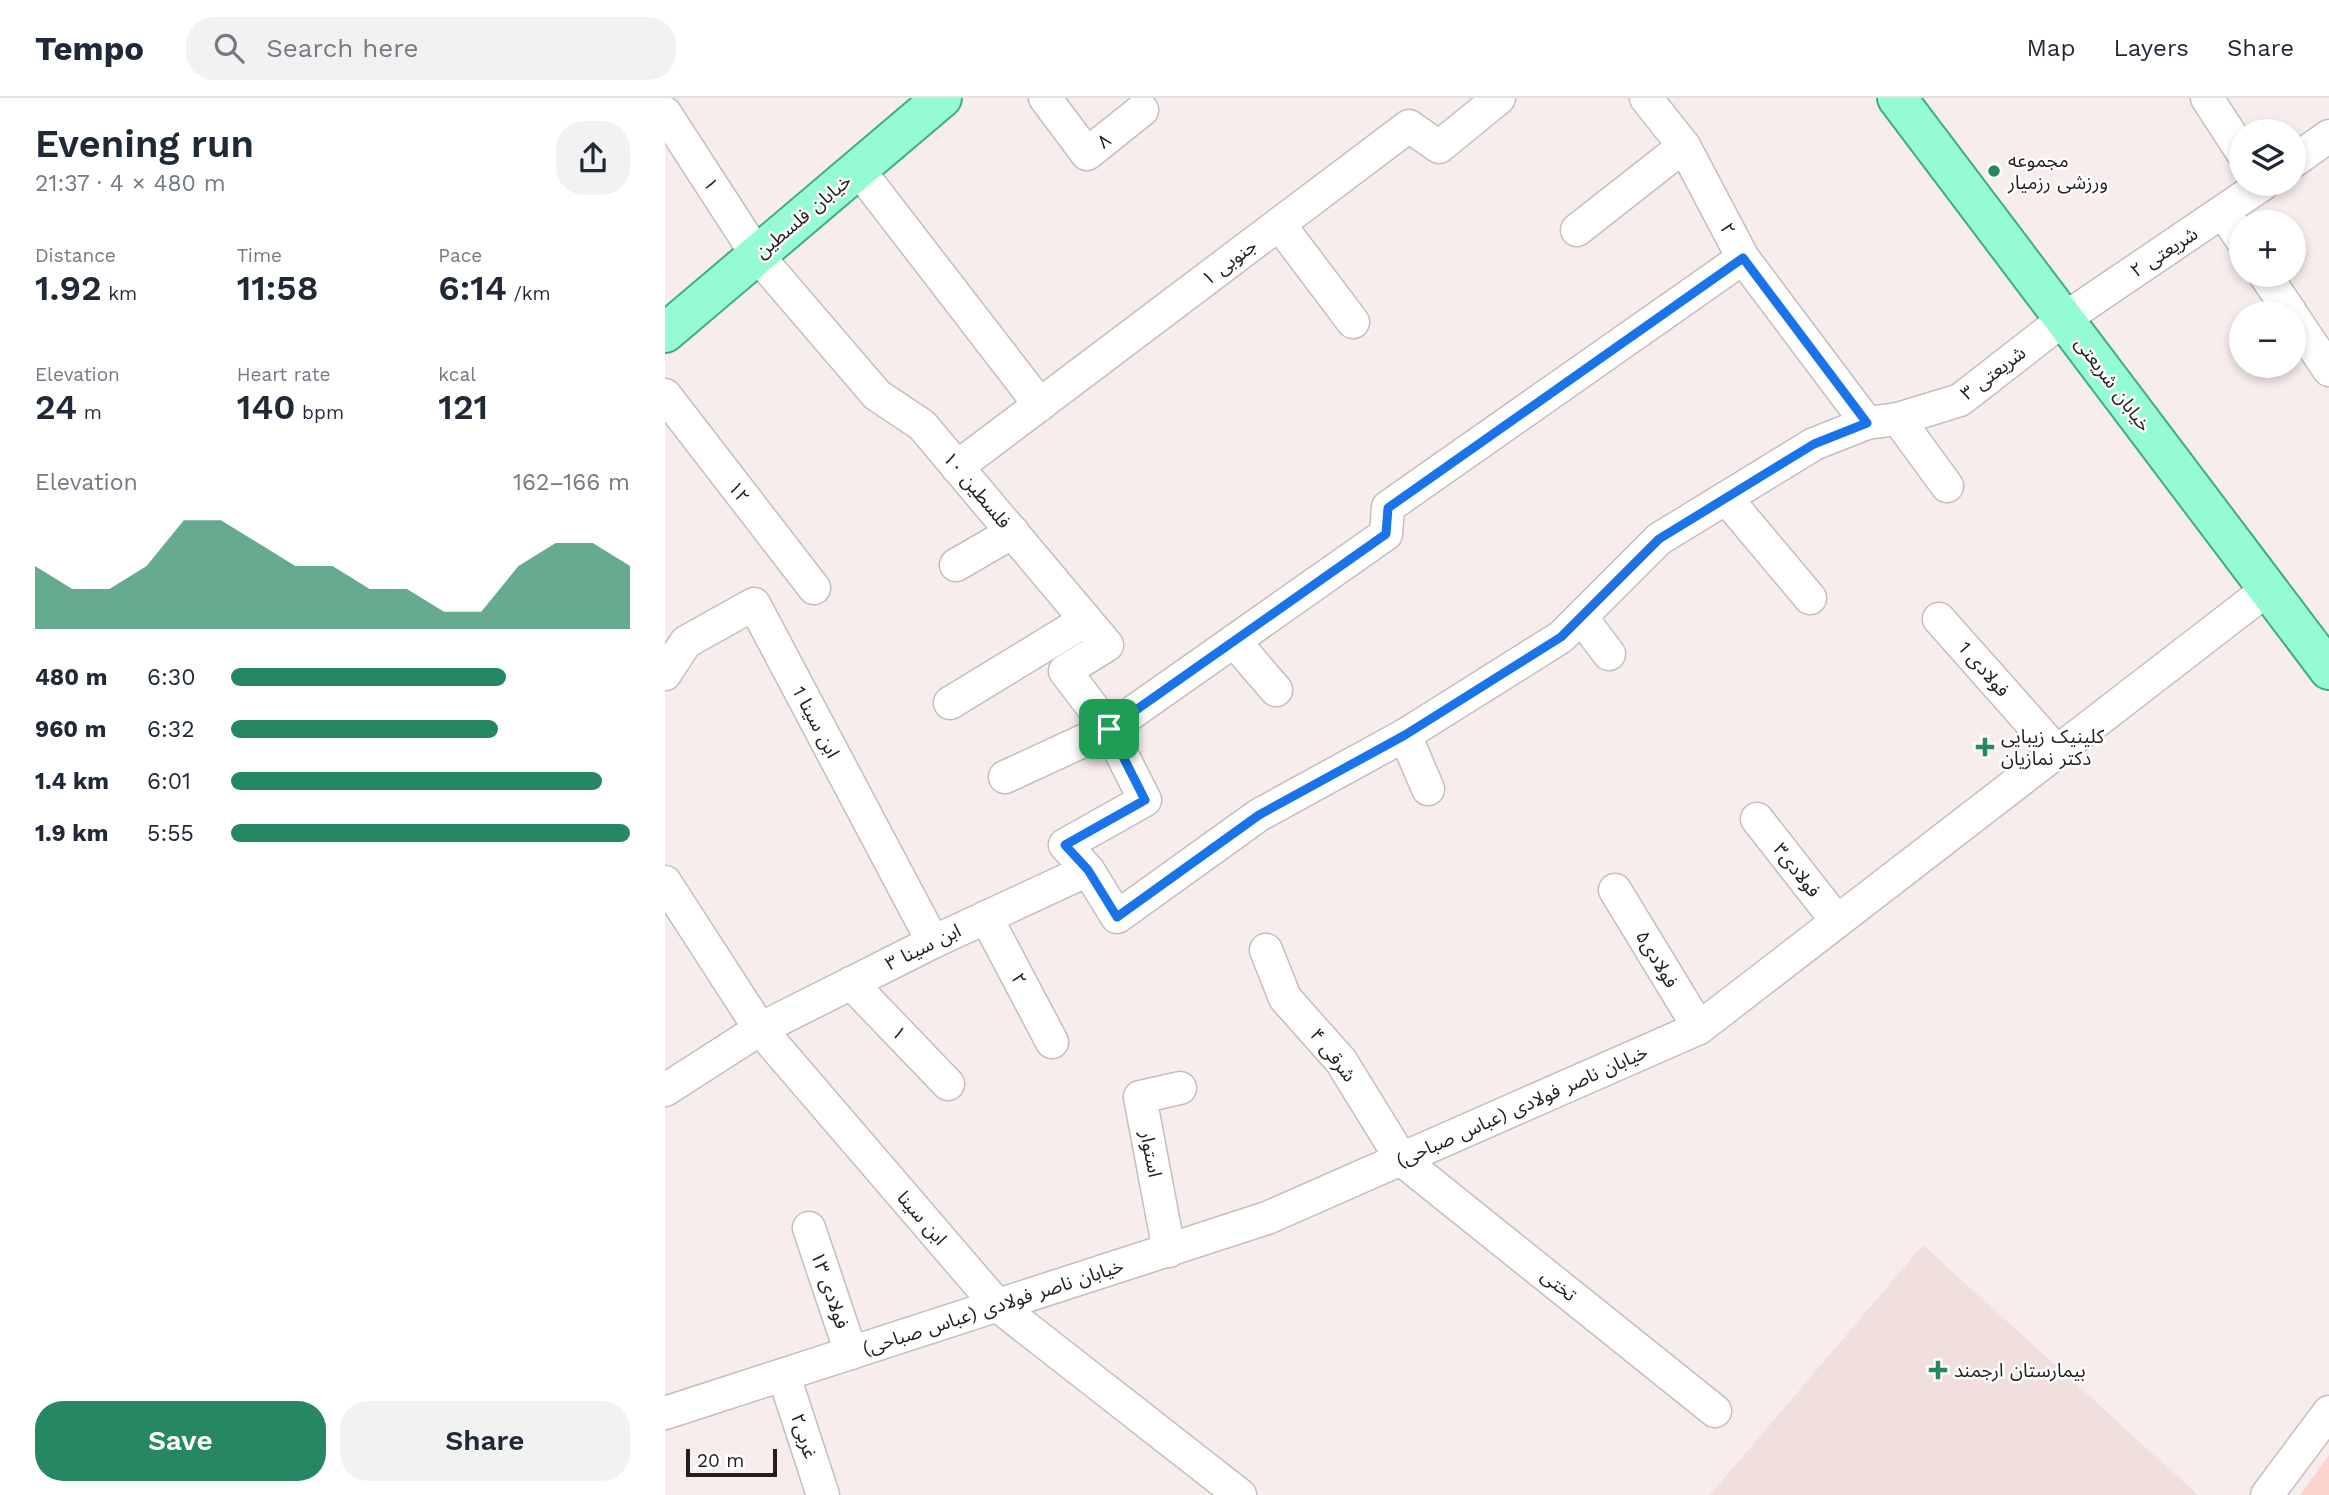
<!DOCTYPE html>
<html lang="en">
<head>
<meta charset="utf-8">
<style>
	body { margin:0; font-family:"Work Sans","Noto Sans Arabic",sans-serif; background:#f2f2f3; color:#1f2937; height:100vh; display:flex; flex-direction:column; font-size:26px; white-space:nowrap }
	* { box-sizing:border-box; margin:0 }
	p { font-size:23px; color:#747a83 }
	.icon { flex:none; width:38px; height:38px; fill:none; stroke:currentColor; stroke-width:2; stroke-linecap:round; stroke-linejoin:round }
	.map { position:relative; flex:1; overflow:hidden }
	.side { display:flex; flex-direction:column; background:#fff; width:665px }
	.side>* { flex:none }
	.fabs { position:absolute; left:1564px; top:21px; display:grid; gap:14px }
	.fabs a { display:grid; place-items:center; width:77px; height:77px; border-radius:50%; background:#fff; box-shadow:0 4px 10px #0003; font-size:35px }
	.scale { position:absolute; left:21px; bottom:18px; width:91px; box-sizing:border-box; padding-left:7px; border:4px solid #23201f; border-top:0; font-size:19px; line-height:24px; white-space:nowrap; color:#23201f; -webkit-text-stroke:5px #fff; paint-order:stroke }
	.pin { position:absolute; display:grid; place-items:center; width:60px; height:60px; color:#fff; margin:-30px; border-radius:14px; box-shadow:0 4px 10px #0006 }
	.round { display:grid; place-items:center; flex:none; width:74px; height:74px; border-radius:28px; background:#f2f2f3 }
	.head { display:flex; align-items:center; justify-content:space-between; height:119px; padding:0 35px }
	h1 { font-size:38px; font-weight:600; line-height:52px }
	.figures { display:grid; grid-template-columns:repeat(3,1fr); gap:10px; height:119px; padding:7px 35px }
	.figures div { display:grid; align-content:center }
	.figures b { font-size:35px; font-weight:600 }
	.figures small { font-size:19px; font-weight:400 }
	.figures p { font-size:19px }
	.chart { height:196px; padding:14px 35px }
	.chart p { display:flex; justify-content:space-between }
	.chart svg { width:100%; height:126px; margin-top:7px; fill:#268862; opacity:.7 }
	.action { display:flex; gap:14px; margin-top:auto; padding:14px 35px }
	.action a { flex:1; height:80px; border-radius:28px; background:#268862; color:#fff; font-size:28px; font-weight:600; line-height:80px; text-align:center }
	.action a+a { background:#f2f2f3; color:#1f2937 }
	ul { padding:0 35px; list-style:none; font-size:23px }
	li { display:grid; grid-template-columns:112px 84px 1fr; align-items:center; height:52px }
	li i { height:18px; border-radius:9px; background:#268862 }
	header { display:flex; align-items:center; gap:42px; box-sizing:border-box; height:98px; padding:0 35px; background:#fff; border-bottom:2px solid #e0e1e3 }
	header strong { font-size:33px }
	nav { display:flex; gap:38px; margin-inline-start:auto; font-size:24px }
	.search { width:490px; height:63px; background:#f2f2f3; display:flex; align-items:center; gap:18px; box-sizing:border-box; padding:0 24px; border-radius:28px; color:#747a83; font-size:26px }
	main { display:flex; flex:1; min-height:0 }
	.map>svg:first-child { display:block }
	.built { fill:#f1dfdd }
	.green { fill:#fbd3cf }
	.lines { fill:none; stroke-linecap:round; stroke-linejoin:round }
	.minor-casing { stroke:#c6bdbc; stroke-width:35 }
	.major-casing { stroke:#3fad81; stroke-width:42 }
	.minor { stroke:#fff; stroke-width:32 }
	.major { stroke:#95fbd3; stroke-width:38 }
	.route-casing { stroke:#fff; stroke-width:14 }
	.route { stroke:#1a73e8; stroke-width:9 }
	.poi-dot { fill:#268862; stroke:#fff; stroke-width:2.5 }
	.labels { text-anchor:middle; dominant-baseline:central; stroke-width:5; stroke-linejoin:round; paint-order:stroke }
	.street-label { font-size:19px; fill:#23201f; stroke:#fff }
	.poi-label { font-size:19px; fill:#23201f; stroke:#fff; text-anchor:start }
</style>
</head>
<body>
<header>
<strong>Tempo</strong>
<div class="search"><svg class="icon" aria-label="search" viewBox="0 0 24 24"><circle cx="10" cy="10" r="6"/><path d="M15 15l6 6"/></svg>Search here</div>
<nav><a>Map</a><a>Layers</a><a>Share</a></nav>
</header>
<main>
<section class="side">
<div class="head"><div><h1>Evening run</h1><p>21:37 · 4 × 480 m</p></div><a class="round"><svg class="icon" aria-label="share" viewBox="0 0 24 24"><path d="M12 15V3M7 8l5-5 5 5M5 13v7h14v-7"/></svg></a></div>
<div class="figures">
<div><p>Distance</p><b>1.92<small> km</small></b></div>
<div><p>Time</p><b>11:58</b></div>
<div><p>Pace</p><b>6:14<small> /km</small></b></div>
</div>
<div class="figures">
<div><p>Elevation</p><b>24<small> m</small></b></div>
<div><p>Heart rate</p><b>140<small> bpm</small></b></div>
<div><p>kcal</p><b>121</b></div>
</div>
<div class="chart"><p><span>Elevation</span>162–166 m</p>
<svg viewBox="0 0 160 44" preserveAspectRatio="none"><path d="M0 44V22L10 30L20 30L30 22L40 6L50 6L60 14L70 22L80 22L90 30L100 30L110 38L120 38L130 22L140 14L150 14L160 22V44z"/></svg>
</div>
<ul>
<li><b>480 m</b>6:30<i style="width:69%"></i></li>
<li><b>960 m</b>6:32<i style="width:67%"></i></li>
<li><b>1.4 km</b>6:01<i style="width:93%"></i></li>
<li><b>1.9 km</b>5:55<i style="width:100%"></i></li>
</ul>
<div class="action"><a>Save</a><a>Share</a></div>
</section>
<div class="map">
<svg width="1664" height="1397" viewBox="0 0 1664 1397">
	<rect width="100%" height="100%" fill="#f6edec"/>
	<polygon class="built" points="1258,1147 1533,1397 1045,1397"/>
	<polygon class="green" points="1664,1357 1664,1397 1635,1397"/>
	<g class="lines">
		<g class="minor-casing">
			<g id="minor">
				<polyline points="380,0 422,56 477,12"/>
				<polyline points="981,0 1019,48 1078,160 1202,325"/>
				<polyline points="1542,0 1577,54"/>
				<polyline points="0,15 92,157 212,297 257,327 442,547 400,573 444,631 340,679"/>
				<polyline points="1629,63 1664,38"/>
				<polyline points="193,71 375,307"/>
				<polyline points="1559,115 1577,142"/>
				<polyline points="614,126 688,224"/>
				<polyline points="912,132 1019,48"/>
				<polyline points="1078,160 723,409 721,436 444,631 480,702 400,747 423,772 452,819 594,717 740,637 896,539 994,441 1149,346 1202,325 1233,321 1295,302 1399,221 1598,86"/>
				<polyline points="1600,177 1626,215"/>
				<polyline points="1629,220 1664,272"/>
				<polyline points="0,297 149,490"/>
				<polyline points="1233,321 1282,388"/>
				<polyline points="292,369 744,28 774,49 834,0"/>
				<polyline points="1061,400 1145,500"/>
				<polyline points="291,467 348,434"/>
				<polyline points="916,519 944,556"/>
				<polyline points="1274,521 1391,653"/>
				<polyline points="569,543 611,592"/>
				<polyline points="0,576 21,544 89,506 268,844"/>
				<polyline points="285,605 421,522"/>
				<polyline points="740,637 763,691"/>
				<polyline points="1092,721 1172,823"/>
				<polyline points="0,784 95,931 332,1207 575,1397"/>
				<polyline points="950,792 1034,930"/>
				<polyline points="321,819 387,944"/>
				<polyline points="601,852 620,900 676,963 737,1062 1050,1313"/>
				<polyline points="186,885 283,986"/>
				<polyline points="0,992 95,931 268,844 423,772"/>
				<polyline points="144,1130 186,1255"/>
				<polyline points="504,1153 475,999 515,990"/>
				<polyline points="119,1278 158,1397"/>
				<polyline points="0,1315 602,1120 1034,930 1603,491"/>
				<polyline points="1602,1397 1664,1314"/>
			</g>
		</g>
		<g class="major-casing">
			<g id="major">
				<polyline points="1232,0 1664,572"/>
				<polyline points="0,235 277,0"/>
			</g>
		</g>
		<use href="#minor" class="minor"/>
		<use href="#major" class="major"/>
	</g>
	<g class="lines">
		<g class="route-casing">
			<polygon id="route" points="1078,160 1202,325 1149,346 994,441 896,539 740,637 594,717 452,819 423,772 400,747 480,702 444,631 721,436 723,410"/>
		</g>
		<use href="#route" class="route"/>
	</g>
	<g class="poi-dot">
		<circle cx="1329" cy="73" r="7"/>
		<path d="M1316.5 638.5h7v7h7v7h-7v7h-7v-7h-7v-7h7z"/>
		<path d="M1269.5 1261.5h7v7h7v7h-7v7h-7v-7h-7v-7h7z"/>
	</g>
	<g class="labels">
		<g class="street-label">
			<text transform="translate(439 43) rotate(-39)">۸</text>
			<text transform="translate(46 86) rotate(57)">۱</text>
			<text transform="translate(138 118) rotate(-40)">خیابان فلسطین</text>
			<text transform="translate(1063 131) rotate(63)">۲</text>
			<text transform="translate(1499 154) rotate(-33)">شریعتی ۲</text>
			<text transform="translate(564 164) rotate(-37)">۱ جنوبی</text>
			<text transform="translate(1328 275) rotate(-37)">شریعتی ۳</text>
			<text transform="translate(1448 286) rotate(53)">خیابان شریعتی</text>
			<text transform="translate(312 392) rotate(50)">فلسطین ۱۰</text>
			<text transform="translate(74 394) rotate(52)">۱۲</text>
			<text transform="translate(1319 571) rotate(49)">فولادی 1</text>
			<text transform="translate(151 624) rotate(62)">ابن سینا 1</text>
			<text transform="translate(1132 772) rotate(52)">فولادی۳</text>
			<text transform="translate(258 849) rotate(-26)">ابن سینا ۳</text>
			<text transform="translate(992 861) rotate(59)">فولادی۵</text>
			<text transform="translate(354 881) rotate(62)">۲</text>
			<text transform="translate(234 935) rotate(46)">۱</text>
			<text transform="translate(668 957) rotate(52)">۴ شرقی</text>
			<text transform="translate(857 1008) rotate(-24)">خیابان ناصر فولادی (عباس صباحی)</text>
			<text transform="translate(486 1056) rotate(79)">استوار</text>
			<text transform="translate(257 1120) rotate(49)">ابن سینا</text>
			<text transform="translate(894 1187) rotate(39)">تختی</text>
			<text transform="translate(165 1192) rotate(71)">فولادی ۱۳</text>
			<text transform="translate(328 1209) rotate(-18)">خیابان ناصر فولادی (عباس صباحی)</text>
			<text transform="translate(139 1338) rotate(72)">غربی۲</text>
		</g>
		<g class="poi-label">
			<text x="1343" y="62">مجموعه<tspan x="1343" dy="22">ورزشی رزمیار</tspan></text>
			<text x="1336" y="638">کلینیک زیبایی<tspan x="1336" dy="22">دکتر نمازیان</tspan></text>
			<text x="1289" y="1272">بیمارستان ارجمند</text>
		</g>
	</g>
</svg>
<div class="fabs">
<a><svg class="icon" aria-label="layers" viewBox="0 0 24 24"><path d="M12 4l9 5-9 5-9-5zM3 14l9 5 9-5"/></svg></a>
<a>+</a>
<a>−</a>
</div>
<div class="scale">20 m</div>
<div class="pin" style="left:444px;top:631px;background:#1e9e55"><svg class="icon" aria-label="arrive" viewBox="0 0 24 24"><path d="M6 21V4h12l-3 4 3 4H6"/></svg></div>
</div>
</main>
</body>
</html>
